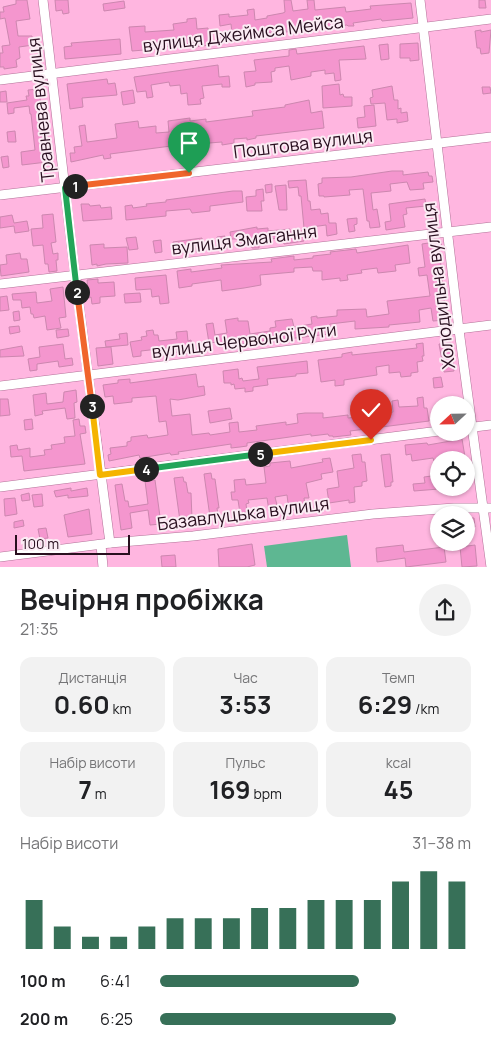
<!DOCTYPE html>
<html lang="uk">
<head>
<meta charset="utf-8">
<style>
	body { margin:0; font-family:Manrope,sans-serif; background:#f2f2f2; color:#202124; height:100vh; display:flex; flex-direction:column; font-size:19px; white-space:nowrap }
	* { box-sizing:border-box; margin:0 }
	p { font-size:16px; color:#757577 }
	.icon { flex:none; width:28px; height:28px; fill:none; stroke:currentColor; stroke-width:2; stroke-linecap:round; stroke-linejoin:round }
	.map { position:relative; height:567px; overflow:hidden }
	.drawer { display:flex; flex-direction:column; background:#fff; flex:1 }
	.drawer>* { flex:none }
	.needle { width:32px; rotate:248deg }
	.controls { position:absolute; left:430px; top:396px; display:grid; gap:10px }
	.controls a { display:grid; place-items:center; width:45px; height:45px; border-radius:50%; background:#fff; box-shadow:0 1px 4px #0004; font-size:25px }
	.scale { position:absolute; left:15px; bottom:12px; width:115px; box-sizing:border-box; padding-left:5px; border:2px solid #290f1f; border-top:0; font-size:14px; line-height:18px; white-space:nowrap; color:#290f1f; -webkit-text-stroke:4px #fbecf4; paint-order:stroke }
	.pin { position:absolute; display:grid; place-items:center; width:42px; height:42px; color:#fff; margin:-51px -21px; border-radius:50% 50% 50% 0; rotate:-45deg; box-shadow:0 0 5px #0007 }
	.pin .icon { rotate:45deg }
	.km { position:absolute; width:25px; height:25px; margin:-12px; border-radius:50%; background:#222; color:#fff; font-size:14px; line-height:25px; text-align:center }
	.round { display:grid; place-items:center; flex:none; width:52px; height:52px; border-radius:26px; background:#f2f2f2 }
	.headline { display:flex; align-items:center; justify-content:space-between; height:85px; padding:0 20px }
	h1 { font-size:28px; font-weight:700; line-height:38px }
	.metrics { display:grid; grid-template-columns:repeat(3,1fr); gap:8px; height:85px; padding:5px 20px }
	.metrics div { display:grid; align-content:center; border-radius:12px; background:#f2f2f2; text-align:center }
	.metrics b { font-size:25px; font-weight:700 }
	.metrics small { font-size:14px; font-weight:400 }
	.metrics p { font-size:14px }
	.chart { height:140px; padding:10px 20px }
	.chart p { display:flex; justify-content:space-between }
	.chart svg { width:100%; height:90px; margin-top:5px; stroke:#377058; stroke-width:6 }
	ul { padding:0 20px; list-style:none; font-size:16px }
	li { display:grid; grid-template-columns:80px 60px 1fr; align-items:center; height:38px }
	li i { height:12px; border-radius:6px; background:#377058 }
	.map>svg:first-child { display:block }
	.green { fill:#5eb792 }
	.building { fill:#f496ce; stroke:#cc87af }
	.lines { fill:none; stroke-linecap:round; stroke-linejoin:round }
	.minor-casing { stroke:#b37198; stroke-width:10 }
	.minor { stroke:#fff; stroke-width:9 }
	.split-1-casing { stroke:#fff; stroke-width:10 }
	.split-2-casing { stroke:#fff; stroke-width:10 }
	.split-3-casing { stroke:#fff; stroke-width:10 }
	.split-4-casing { stroke:#fff; stroke-width:10 }
	.split-5-casing { stroke:#fff; stroke-width:10 }
	.split-6-casing { stroke:#fff; stroke-width:10 }
	.split-1 { stroke:#f0652b; stroke-width:6 }
	.split-2 { stroke:#22a559; stroke-width:6 }
	.split-3 { stroke:#f0652b; stroke-width:6 }
	.split-4 { stroke:#f5b400; stroke-width:6 }
	.split-5 { stroke:#22a559; stroke-width:6 }
	.split-6 { stroke:#f5b400; stroke-width:6 }
	.labels { text-anchor:middle; dominant-baseline:central; stroke-width:4; stroke-linejoin:round; paint-order:stroke }
	.street-label { font-size:18px; fill:#290f1f; stroke:#fbecf4 }
</style>
</head>
<body>
<div class="map">
<svg width="491" height="567" viewBox="0 0 491 567">
	<rect width="100%" height="100%" fill="#ffb6e0"/>
	<polygon class="green" points="347,535 351,567 267,567 264,546"/>
	<g class="building">
		<polygon points="16,0 27,0 30,19 16,21 18,36 32,36 33,45 19,47 20,58 16,60 17,67 4,69 4,67 0,67 0,53 3,53 2,46 10,45 5,18 0,19 0,12 4,12 3,7 16,4"/>
		<polygon points="55,0 68,0 69,13 63,14 62,10 56,11"/>
		<polygon points="284,0 291,0 293,11 308,9 307,0 314,0 315,10 345,7 346,12 371,9 370,6 411,3 413,18 382,21 381,19 353,23 354,26 348,26 347,25 321,28 320,27 286,32 286,30 260,34 260,36 233,41 231,24 220,26 219,15 229,14 229,17 248,15 247,10 254,9 255,20 267,18 267,16 283,13 285,12"/>
		<polygon points="479,0 485,0 486,8 479,8"/>
		<polygon points="124,1 125,8 104,11 103,4"/>
		<polygon points="196,18 197,29 208,28 210,45 195,47 194,43 157,48 157,49 132,51 129,27 145,26 145,32 174,30 173,24 187,22 187,19"/>
		<polygon points="481,30 481,32 491,30 489,53 481,54 480,48 477,48 475,31"/>
		<polygon points="120,39 121,54 65,59 64,47 72,46 71,43"/>
		<polygon points="418,43 419,60 410,61 410,58 400,58 400,44"/>
		<polygon points="388,44 389,59 381,60 379,45"/>
		<polygon points="364,46 366,59 339,60 341,80 335,81 334,73 325,74 325,70 311,72 311,76 291,80 289,66 275,68 275,71 271,72 272,82 255,83 255,85 246,87 244,72 256,71 254,60 289,56 289,50 296,49 297,54"/>
		<polygon points="218,65 219,77 229,76 230,87 222,87 222,84 202,86 204,98 200,99 201,104 188,105 187,93 181,94 180,85 170,86 169,82 151,85 153,97 147,98 146,91 137,92 134,77"/>
		<polygon points="107,79 108,84 115,83 117,95 82,98 83,107 70,109 67,84"/>
		<polygon points="339,84 340,95 343,94 344,97 352,97 352,106 323,108 322,86"/>
		<polygon points="392,86 394,100 398,100 398,109 401,108 401,113 407,112 408,121 397,123 397,119 387,120 385,103 371,104 370,98 373,97 372,90"/>
		<polygon points="482,87 490,87 491,93 483,94"/>
		<polygon points="39,89 47,162 22,165 21,152 35,150 31,114 30,114 29,106 14,108 14,113 8,114 7,103 27,100 26,96 29,96 28,90"/>
		<polygon points="133,90 135,103 123,105 121,92"/>
		<polygon points="6,91 7,102 0,102 0,92"/>
		<polygon points="309,100 311,113 322,111 324,128 256,136 256,138 247,140 247,138 234,139 234,143 222,145 222,142 171,146 110,154 111,158 104,159 103,155 71,162 70,153 75,153 74,147 82,146 79,126 85,125 87,142 117,138 115,124 138,121 139,128 156,126 156,133 169,132 168,121 190,118 190,121 206,119 206,122 253,116 252,111 285,107 285,105"/>
		<polygon points="374,105 376,126 358,128 357,118 365,117 364,106"/>
		<polygon points="15,131 16,142 8,142 7,132"/>
		<polygon points="8,156 9,167 3,168 1,157"/>
		<polygon points="392,171 403,171 403,175 428,172 429,176 432,176 433,182 423,183 424,189 410,190 407,182 390,184 391,191 371,193 373,210 377,209 380,227 370,228 369,221 367,221 363,189 349,190 350,195 324,197 324,196 319,196 318,184 322,183 322,178 351,177"/>
		<polygon points="306,180 308,201 310,201 311,210 320,209 321,214 328,213 329,223 336,223 337,234 327,236 326,225 304,228 301,196 299,196 298,187 289,188 288,181"/>
		<polygon points="272,184 272,192 266,193 265,185"/>
		<polygon points="286,185 287,210 279,210 275,186"/>
		<polygon points="263,189 264,201 261,201 262,211 247,211 246,197 256,196 256,190"/>
		<polygon points="233,191 242,191 243,202 210,206 210,211 192,213 190,209 166,211 166,216 126,220 125,206 132,205 133,208 147,206 146,204 166,202 166,200"/>
		<polygon points="425,199 426,206 406,208 407,214 403,215 405,227 386,230 385,222 391,221 389,204"/>
		<polygon points="81,204 89,204 90,206 100,205 101,208 111,207 112,219 83,221"/>
		<polygon points="53,214 56,242 51,243 53,254 58,253 58,260 56,260 57,271 49,272 48,264 45,264 43,245 33,246 31,229 43,228 42,215"/>
		<polygon points="12,215 14,223 27,221 29,231 15,233 14,226 0,228 0,217"/>
		<polygon points="357,218 357,224 354,225 355,231 349,232 347,219"/>
		<polygon points="257,227 257,229 268,228 268,231 290,229 290,232 302,231 304,241 284,244 283,238 269,239 270,243 259,244 259,248 252,248 251,244 240,246 239,239 231,239 230,232"/>
		<polygon points="225,236 227,248 218,249 217,237"/>
		<polygon points="136,237 138,249 129,250 126,238"/>
		<polygon points="202,238 203,251 196,252 196,245 182,247 183,253 174,254 173,242"/>
		<polygon points="161,240 162,252 155,253 153,241"/>
		<polygon points="441,241 442,249 439,249 440,256 446,320 433,321 431,308 419,310 420,322 389,325 389,327 355,329 355,321 330,324 330,327 328,327 329,334 279,340 279,341 272,342 271,340 219,347 218,342 209,343 206,324 213,323 215,335 227,333 225,320 238,318 238,321 248,321 250,334 270,331 270,328 276,327 275,321 292,319 294,327 312,324 311,317 317,316 317,318 337,316 337,310 366,309 367,317 389,314 387,301 430,296 427,275 419,276 418,268 425,267 422,244"/>
		<polygon points="104,244 104,248 127,247 128,263 106,264 97,266 97,264 92,265 90,245"/>
		<polygon points="408,245 410,263 395,265 396,271 378,273 377,268 361,270 362,273 347,275 348,280 340,281 340,278 322,280 322,271 313,271 312,267 294,268 294,272 260,275 261,285 244,288 222,291 221,280 192,284 192,286 179,288 177,271 191,269 191,272 222,268 221,265 272,262 271,259 294,256 294,260 313,258 313,256 331,254 330,252 356,249 357,253"/>
		<polygon points="20,253 21,259 27,259 29,272 1,276 0,265 7,264 6,255"/>
		<polygon points="166,275 169,303 160,304 159,296 152,297 151,289 136,290 135,278"/>
		<polygon points="98,279 98,283 114,282 115,296 100,297 100,303 92,304 91,297 89,298 87,280"/>
		<polygon points="63,287 66,317 59,318 61,328 47,330 45,316 34,318 33,314 31,314 30,307 22,308 21,300 13,300 12,294 36,292 37,303 52,301 50,289"/>
		<polygon points="140,293 141,302 125,303 124,294"/>
		<polygon points="7,296 9,310 0,311 0,297"/>
		<polygon points="19,311 20,320 14,321 13,312"/>
		<polygon points="19,326 20,332 10,334 9,327"/>
		<polygon points="68,329 69,336 57,338 56,330"/>
		<polygon points="153,330 154,335 158,335 159,341 177,339 176,332 187,331 188,341 191,340 193,353 184,354 183,351 167,354 167,348 141,351 141,356 133,357 130,342 142,340 141,337 147,336 146,331"/>
		<polygon points="127,333 128,345 106,347 105,341 120,339 119,334"/>
		<polygon points="423,343 424,356 422,356 423,361 417,362 418,372 411,373 411,376 401,377 400,372 389,373 389,365 376,367 377,375 344,380 344,385 335,386 335,380 321,382 318,360 342,357 342,354 352,352 352,355 417,348 416,344"/>
		<polygon points="451,343 454,371 444,372 439,344"/>
		<polygon points="63,344 65,359 72,358 73,365 59,367 58,361 37,364 37,370 30,371 28,359 40,357 39,347"/>
		<polygon points="22,346 24,356 0,357 0,350"/>
		<polygon points="111,347 113,364 98,366 96,348"/>
		<polygon points="307,361 308,373 296,374 296,376 267,379 268,385 253,387 253,391 245,392 245,388 235,389 234,384 231,385 231,383 224,383 223,371 238,369 239,379 242,378 243,381 259,379 257,367"/>
		<polygon points="196,374 198,387 204,386 205,395 178,400 170,399 172,416 190,414 192,435 209,433 210,435 230,432 229,423 238,422 239,432 257,430 256,426 286,422 286,425 298,423 297,414 305,413 323,413 323,418 348,415 348,418 368,416 367,410 377,409 377,414 393,412 392,401 398,400 399,407 418,406 417,398 423,397 424,408 427,408 429,421 350,431 351,435 333,437 333,436 329,436 328,434 311,436 311,434 247,443 247,446 240,447 231,448 231,444 178,452 179,454 171,455 170,453 140,458 139,455 109,461 108,455 111,454 110,448 127,446 127,442 131,441 131,437 147,435 148,438 168,435 166,421 159,422 156,396 132,398 132,402 114,404 113,396 105,397 103,385 118,383 118,380 130,379 130,383"/>
		<polygon points="441,377 443,387 434,388 433,378"/>
		<polygon points="76,390 77,402 74,403 75,418 67,419 65,408 42,411 43,414 35,416 33,395 46,393 47,404 63,402 64,392"/>
		<polygon points="378,390 379,398 370,399 369,391"/>
		<polygon points="0,399 8,399 10,415 0,416"/>
		<polygon points="230,408 232,419 210,423 208,411"/>
		<polygon points="32,419 33,429 25,430 24,420"/>
		<polygon points="79,419 80,426 85,426 86,433 80,434 85,464 24,471 22,456 11,457 10,446 17,445 18,450 30,448 30,457 45,455 44,450 52,449 51,445 65,443 64,437 75,436 73,420"/>
		<polygon points="462,439 465,457 434,461 433,458 412,461 411,454 406,455 405,445 427,443 428,445"/>
		<polygon points="361,454 362,462 365,462 367,481 362,482 362,486 354,487 355,502 349,503 349,500 329,503 327,489 339,487 337,471 354,468 352,455"/>
		<polygon points="390,454 393,482 391,482 391,486 385,487 381,455"/>
		<polygon points="330,458 333,472 321,474 322,479 306,483 309,498 304,498 305,505 296,506 296,510 289,511 287,495 275,497 278,509 269,511 267,498 248,500 249,503 246,504 247,512 240,513 238,500 232,500 231,492 235,492 234,480 245,479 246,485 266,483 264,467 270,466 270,463 290,461 291,468 323,462 322,459"/>
		<polygon points="211,473 212,479 215,479 219,508 217,508 218,516 210,517 204,474"/>
		<polygon points="439,475 439,489 414,491 413,484 425,483 424,477"/>
		<polygon points="183,477 184,482 186,482 188,493 191,493 192,519 180,521 174,478"/>
		<polygon points="155,480 161,524 150,525 148,510 130,513 132,528 121,530 115,485 122,484 125,501 128,501 129,507 148,504 145,481"/>
		<polygon points="71,488 71,491 87,488 88,496 68,498 68,495 56,497 54,491"/>
		<polygon points="29,493 30,500 22,501 21,495"/>
		<polygon points="42,494 43,506 34,507 32,495"/>
		<polygon points="15,498 17,514 5,516 4,499"/>
		<polygon points="89,509 92,534 68,537 64,515"/>
		<polygon points="466,518 474,518 475,527 466,528"/>
		<polygon points="23,520 24,526 14,528 14,522"/>
		<polygon points="46,528 48,538 40,539 38,529"/>
		<polygon points="252,544 255,565 247,567 219,567 218,549"/>
		<polygon points="403,545 404,552 444,547 446,562 406,567 405,558 377,562 376,548"/>
		<polygon points="475,545 477,566 462,567 460,547"/>
		<polygon points="175,555 176,567 162,567 161,556"/>
	</g>
	<g class="lines">
		<g class="minor-casing">
			<g id="minor">
				<polyline points="43,0 75,275 110,543"/>
				<polyline points="420,0 459,330 491,567"/>
				<polyline points="0,80 491,19"/>
				<polyline points="0,195 491,137"/>
				<polyline points="0,284 491,227"/>
				<polyline points="0,386 491,325"/>
				<polyline points="466,428 491,425"/>
				<polyline points="0,487 439,431"/>
				<polyline points="101,545 103,567"/>
				<polyline points="0,557 110,543 193,536 373,514 454,508 491,508"/>
			</g>
		</g>
		<use href="#minor" class="minor"/>
	</g>
	<g class="lines">
		<g class="split-1-casing">
			<polyline id="split-1" points="75,186 189,173"/>
		</g>
		<g class="split-2-casing">
			<polyline id="split-2" points="75,186 65,188 77,292"/>
		</g>
		<g class="split-3-casing">
			<polyline id="split-3" points="77,292 92,406"/>
		</g>
		<g class="split-4-casing">
			<polyline id="split-4" points="92,406 100,475 146,469"/>
		</g>
		<g class="split-5-casing">
			<polyline id="split-5" points="146,469 260,454"/>
		</g>
		<g class="split-6-casing">
			<polyline id="split-6" points="260,454 371,440"/>
		</g>
		<use href="#split-1" class="split-1"/>
		<use href="#split-2" class="split-2"/>
		<use href="#split-3" class="split-3"/>
		<use href="#split-4" class="split-4"/>
		<use href="#split-5" class="split-5"/>
		<use href="#split-6" class="split-6"/>
	</g>
	<g class="labels">
		<g class="street-label">
			<text transform="translate(243 33) rotate(-7)">вулиця Джеймса Мейса</text>
			<text transform="translate(40 110) rotate(-96)">Травнева вулиця</text>
			<text transform="translate(303 143) rotate(-7)">Поштова вулиця</text>
			<text transform="translate(244 239) rotate(-7)">вулиця Змагання</text>
			<text transform="translate(438 286) rotate(-97)">Холодильна вулиця</text>
			<text transform="translate(244 340) rotate(-7)">вулиця Червоної Рути</text>
			<text transform="translate(243 513) rotate(-7)">Базавлуцька вулиця</text>
		</g>
	</g>
</svg>
<div class="controls">
<a><svg class="needle" viewBox="-14 -14 28 28"><path d="M0-13l5 13h-10z" fill="#e53935"/><path d="M0 13l5-13h-10z" fill="#757577"/></svg></a>
<a><svg class="icon" aria-label="locate" viewBox="0 0 24 24"><circle cx="12" cy="12" r="6"/><path d="M12 2v4M12 18v4M2 12h4M18 12h4"/></svg></a>
<a><svg class="icon" aria-label="layers" viewBox="0 0 24 24"><path d="M12 4l9 5-9 5-9-5zM3 14l9 5 9-5"/></svg></a>
</div>
<div class="scale">100 m</div>
<div class="pin" style="left:189px;top:173px;background:#1e9e55"><svg class="icon" aria-label="arrive" viewBox="0 0 24 24"><path d="M6 21V4h12l-3 4 3 4H6"/></svg></div>
<div class="pin" style="left:371px;top:440px;background:#d93025"><svg class="icon" aria-label="check" viewBox="0 0 24 24"><path d="M5 12l5 5 9-10"/></svg></div>
<b class="km" style="left:75px;top:186px">1</b>
<b class="km" style="left:77px;top:292px">2</b>
<b class="km" style="left:92px;top:406px">3</b>
<b class="km" style="left:146px;top:469px">4</b>
<b class="km" style="left:260px;top:454px">5</b>
</div>
<section class="drawer">
<div class="headline"><div><h1>Вечірня пробіжка</h1><p>21:35</p></div><a class="round"><svg class="icon" aria-label="share" viewBox="0 0 24 24"><path d="M12 15V3M7 8l5-5 5 5M5 13v7h14v-7"/></svg></a></div>
<div class="metrics">
<div><p>Дистанція</p><b>0.60<small> km</small></b></div>
<div><p>Час</p><b>3:53</b></div>
<div><p>Темп</p><b>6:29<small> /km</small></b></div>
</div>
<div class="metrics">
<div><p>Набір висоти</p><b>7<small> m</small></b></div>
<div><p>Пульс</p><b>169<small> bpm</small></b></div>
<div><p>kcal</p><b>45</b></div>
</div>
<div class="chart"><p><span>Набір висоти</span>31–38 m</p>
<svg viewBox="0 0 160 44" preserveAspectRatio="none"><path d="M5 44V20M15 44V33M25 44V38M35 44V38M45 44V33M55 44V29M65 44V29M75 44V29M85 44V24M95 44V24M105 44V20M115 44V20M125 44V20M135 44V11M145 44V6M155 44V11"/></svg>
</div>
<ul>
<li><b>100 m</b>6:41<i style="width:64%"></i></li>
<li><b>200 m</b>6:25<i style="width:76%"></i></li>
</ul>
</section>
</body>
</html>
